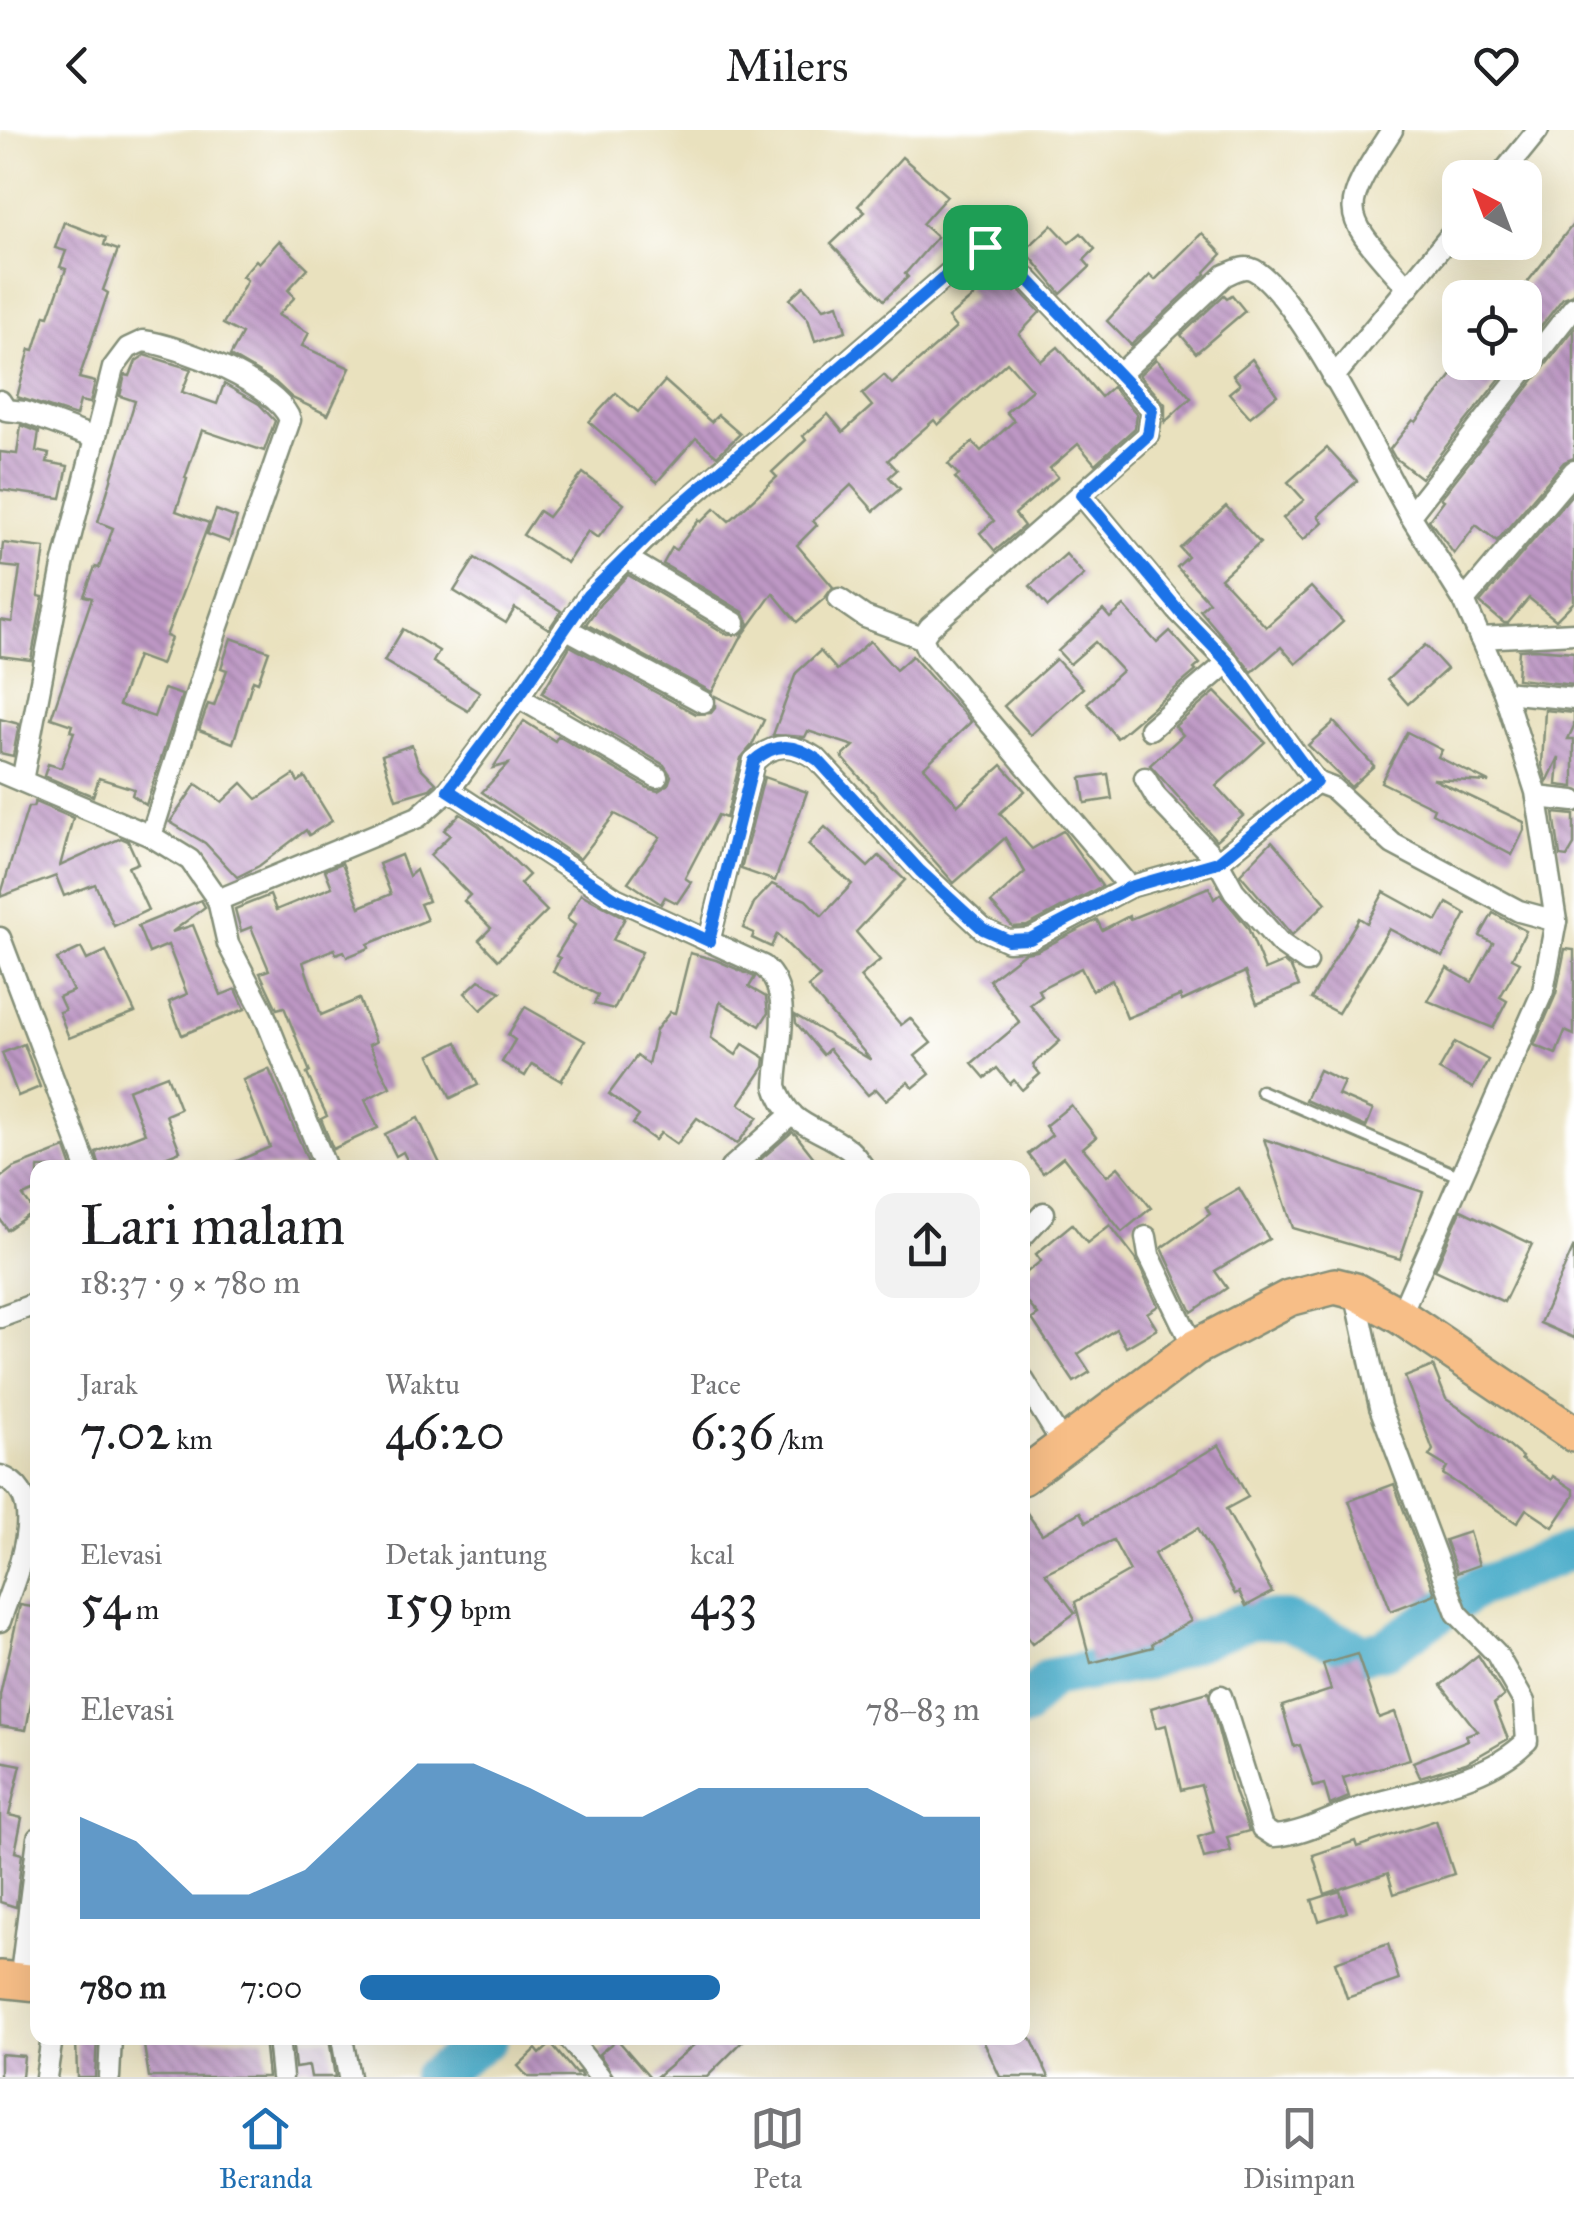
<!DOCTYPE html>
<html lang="id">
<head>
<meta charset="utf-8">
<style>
	body { margin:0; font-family:"IM FELL Great Primer",serif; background:#f2f2f2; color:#202124; height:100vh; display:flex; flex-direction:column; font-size:38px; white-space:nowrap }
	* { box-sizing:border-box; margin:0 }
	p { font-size:32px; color:#757577 }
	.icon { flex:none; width:55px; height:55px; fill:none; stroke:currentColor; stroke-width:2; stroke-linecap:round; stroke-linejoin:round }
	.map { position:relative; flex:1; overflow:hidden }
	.drawer { position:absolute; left:30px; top:1030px; width:1000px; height:885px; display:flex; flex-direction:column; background:#fff; border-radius:20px; box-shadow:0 10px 40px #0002 }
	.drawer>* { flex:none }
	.needle { width:65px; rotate:318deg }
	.buttons { position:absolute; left:1442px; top:30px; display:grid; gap:20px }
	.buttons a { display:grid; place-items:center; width:100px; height:100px; border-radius:20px; background:#fff; box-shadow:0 10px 40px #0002; font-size:50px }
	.pin { position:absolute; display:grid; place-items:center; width:85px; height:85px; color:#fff; margin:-42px; border-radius:20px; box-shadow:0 5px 15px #0006 }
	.round { display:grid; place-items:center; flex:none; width:105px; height:105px; border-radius:20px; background:#f2f2f2 }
	.overview { display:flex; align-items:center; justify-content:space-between; height:170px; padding:0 50px }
	h1 { font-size:55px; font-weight:600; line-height:75px }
	.stats { display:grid; grid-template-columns:repeat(3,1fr); gap:15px; height:170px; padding:10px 50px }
	.stats div { display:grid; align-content:center }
	.stats b { font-size:50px; font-weight:600 }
	.stats small { font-size:28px; font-weight:400 }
	.stats p { font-size:28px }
	.chart { height:280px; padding:20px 50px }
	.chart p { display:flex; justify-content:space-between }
	.chart svg { width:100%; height:180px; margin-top:10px; fill:#1f6fb2; opacity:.7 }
	ul { padding:0 50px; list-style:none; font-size:32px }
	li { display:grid; grid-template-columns:160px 120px 1fr; align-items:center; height:75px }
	li i { height:25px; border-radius:12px; background:#1f6fb2 }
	header { display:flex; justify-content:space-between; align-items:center; height:130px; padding:0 50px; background:#fff; font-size:45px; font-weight:600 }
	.dock { display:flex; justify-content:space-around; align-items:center; height:140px; border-top:2px solid #e0e0e0; background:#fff; font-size:28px; color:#757577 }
	.dock a { display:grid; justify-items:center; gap:5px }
	.dock .current { color:#1f6fb2 }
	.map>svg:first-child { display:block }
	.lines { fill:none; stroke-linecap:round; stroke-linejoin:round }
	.river { stroke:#4aacc9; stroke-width:40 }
	.building { fill:url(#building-back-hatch) }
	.service-casing { stroke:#848f79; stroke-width:15 }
	.minor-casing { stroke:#848f79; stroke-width:25 }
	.trunk-casing { stroke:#848f79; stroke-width:40 }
	.service { stroke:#fff; stroke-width:10 }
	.minor { stroke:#fff; stroke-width:20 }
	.trunk { stroke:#f7be87; stroke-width:35 }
	.route-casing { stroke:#fff; stroke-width:20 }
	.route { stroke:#1a73e8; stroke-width:12 }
</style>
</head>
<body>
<header><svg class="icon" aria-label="back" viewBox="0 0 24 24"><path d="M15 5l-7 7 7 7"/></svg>Milers<svg class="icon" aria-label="heart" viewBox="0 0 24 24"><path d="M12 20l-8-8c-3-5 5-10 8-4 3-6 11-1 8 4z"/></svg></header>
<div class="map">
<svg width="1574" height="1947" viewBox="0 0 1574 1947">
	<defs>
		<pattern id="building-back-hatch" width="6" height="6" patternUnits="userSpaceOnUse" patternTransform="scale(2.5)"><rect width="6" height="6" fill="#be98c5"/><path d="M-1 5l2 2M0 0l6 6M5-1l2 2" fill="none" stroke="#9a7da1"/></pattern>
	</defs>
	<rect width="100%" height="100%" fill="#fff"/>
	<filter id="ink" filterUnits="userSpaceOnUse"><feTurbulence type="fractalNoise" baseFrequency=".01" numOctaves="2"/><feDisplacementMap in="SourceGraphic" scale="20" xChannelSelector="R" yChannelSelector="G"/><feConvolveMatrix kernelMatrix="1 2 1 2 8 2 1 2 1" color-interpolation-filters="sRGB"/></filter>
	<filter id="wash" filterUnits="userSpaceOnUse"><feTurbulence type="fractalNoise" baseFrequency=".0048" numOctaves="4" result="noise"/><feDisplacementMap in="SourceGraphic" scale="40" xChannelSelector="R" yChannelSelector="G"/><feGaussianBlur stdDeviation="2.25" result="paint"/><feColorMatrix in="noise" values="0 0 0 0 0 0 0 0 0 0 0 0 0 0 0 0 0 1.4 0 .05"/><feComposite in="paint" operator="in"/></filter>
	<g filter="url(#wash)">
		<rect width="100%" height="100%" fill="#e9e1be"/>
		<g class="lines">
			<g class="river">
				<polyline points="1022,1579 1050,1548 1141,1532 1249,1490 1286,1490 1364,1523 1385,1519 1477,1458 1574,1419"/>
				<polyline points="432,1947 488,1908"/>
			</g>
		</g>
		<g id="blocks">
			<g class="building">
				<polygon points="902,27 947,66 922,94 937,107 905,144 908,147 884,170 831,114 865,82 858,76"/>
				<polygon points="64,92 106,108 104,115 118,120 103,160 108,163 79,248 95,252 90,273 80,271 76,286 17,267 30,219 34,220 45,185 49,186 66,139 60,137 66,121 55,118"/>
				<polygon points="1574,93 1574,164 1563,168 1525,217 1525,168 1515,168"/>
				<polygon points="1052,95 1069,113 1081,103 1095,119 1084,130 1090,137 1061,164 1025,120"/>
				<polygon points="1202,103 1222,124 1205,142 1206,144 1131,215 1107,191 1150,145 1155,150"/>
				<polygon points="279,111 308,138 288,160 295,167 278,185 309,203 302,216 350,238 328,285 292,268 275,252 230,226 242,204 223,194 247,150 242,146 256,130 259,133"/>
				<polygon points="998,142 1015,162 1018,159 1040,182 1019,204 1041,231 1058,217 1101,267 1112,257 1137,284 1135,298 1095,334 1078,314 1050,338 1058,347 1015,384 1024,396 995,421 980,403 994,391 955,348 959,345 948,334 973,312 981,321 1014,291 1006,282 1032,260 1007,232 938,295 934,290 888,330 897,340 889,347 900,359 874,381 851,355 813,391 817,395 797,415 833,457 825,468 797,492 773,463 740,509 712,562 586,494 600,474 628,445 728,505 742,504 749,494 743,482 663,434 672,418 676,420 699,390 701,392 715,378 729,391 734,387 777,347 772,342 806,310 803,306 828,284 843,302 872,276 862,264 884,245 892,254 956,198 948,188 974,166 966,157 980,146 986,153"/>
				<polygon points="804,156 824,178 838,174 846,201 815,211 808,189 790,169"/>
				<polygon points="1224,165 1227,168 1232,165 1245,181 1196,223 1181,205"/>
				<polygon points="1574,199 1574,328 1564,332 1497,411 1476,395 1454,424 1429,390 1444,370 1441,368"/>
				<polygon points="145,225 191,239 182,262 217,274 224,254 259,274 275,291 264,321 202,300 185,348 187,349 176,381 209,393 166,506 171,508 161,535 137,526 119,575 154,587 164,559 182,565 146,675 132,665 134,659 99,648 93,666 44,646 48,634 61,638 74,602 70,601 72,595 51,588 92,468 84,466 95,437 99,438 113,398 98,392 135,271 120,266 125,245 130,246 136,231"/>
				<polygon points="1156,229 1191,268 1165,292 1165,274 1139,245"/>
				<polygon points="1252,229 1277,265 1250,287 1229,263 1240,254 1233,245"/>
				<polygon points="1462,232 1513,232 1421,348 1395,328 1390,319 1413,290 1416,292"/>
				<polygon points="665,251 711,292 718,285 740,304 717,326 696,308 657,352 589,292 616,263 638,282"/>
				<polygon points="21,295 39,302 36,321 49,324 47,332 68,336 61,368 0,360 0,322 17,324"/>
				<polygon points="1327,318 1357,351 1318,386 1323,392 1303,410 1283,388 1304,370 1288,352"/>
				<polygon points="583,343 624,374 598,408 588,401 567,433 523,405 539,381 548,387"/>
				<polygon points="1574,362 1574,472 1556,490 1529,468 1508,493 1504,493 1480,473"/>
				<polygon points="1226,376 1260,413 1221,448 1266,497 1311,457 1343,492 1296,534 1281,517 1252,542 1200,480 1209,472 1177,437 1188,427 1180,418"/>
				<polygon points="216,380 237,388 229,412 207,404"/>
				<polygon points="3,413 45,418 38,466 43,467 31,530 0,526 0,490 12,492 20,438 1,436"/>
				<polygon points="1066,424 1084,445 1048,477 1030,456"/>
				<polygon points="475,428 561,481 549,499 515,478 506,493 454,461"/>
				<polygon points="1124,476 1157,513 1170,501 1200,534 1194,539 1196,541 1117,608 1087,573 1122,541 1095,512 1070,534 1058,521 1103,480 1110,488"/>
				<polygon points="403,499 439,521 433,532 480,562 468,581 384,531"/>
				<polygon points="231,508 269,521 258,552 253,550 233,613 199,600 208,574 214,576 227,540 221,538"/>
				<polygon points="870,511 896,540 912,526 971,592 924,637 958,675 1002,635 1025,661 1000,683 1032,719 1063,701 1102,756 1027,796 1013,797 991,773 1025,742 1005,708 954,753 842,627 854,616 808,601 805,607 773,605 796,543 820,521 837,540"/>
				<polygon points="1425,515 1447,539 1408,574 1387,550"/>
				<polygon points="570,516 696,584 711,583 715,578 715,566 764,590 752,615 741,628 726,688 718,685 685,748 691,752 677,773 665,767 661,774 628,752 660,707 615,684 580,729 482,662 508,634 493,638 524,591 555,611 558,606 650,659 658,661 668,655 671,646 664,635 542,563"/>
				<polygon points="1535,519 1574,522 1574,555 1517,549 1519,520"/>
				<polygon points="1056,529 1083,558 1031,605 1004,576"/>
				<polygon points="1215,562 1265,612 1216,656 1243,686 1216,710 1150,635 1183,605 1175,596"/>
				<polygon points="1545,580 1574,583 1574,596 1568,609 1574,609 1574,657 1557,655 1559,627 1547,652 1542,635"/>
				<polygon points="0,589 19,594 13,626 0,623"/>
				<polygon points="1334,592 1374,636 1351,657 1308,615"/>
				<polygon points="1407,602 1442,620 1438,627 1489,652 1433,649 1524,692 1524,700 1512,725 1432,683 1434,678 1381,652"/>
				<polygon points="412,615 419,636 436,653 430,659 396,669 382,625"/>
				<polygon points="1108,644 1112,669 1085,673 1081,648"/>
				<polygon points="294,645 298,652 305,647 332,691 309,705 306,700 259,736 237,747 205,713 170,692 196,654 222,672 242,653 257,669"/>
				<polygon points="764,647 807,662 775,751 741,739"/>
				<polygon points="35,672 73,688 60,736 121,708 128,711 138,733 128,737 148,780 114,796 95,754 64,766 56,746 0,767 28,677 33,677"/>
				<polygon points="1554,683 1574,685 1574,715 1567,727 1560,726"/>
				<polygon points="460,684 479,696 529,745 520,754 547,781 498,830 479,810 491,798 464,771 470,765 430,725 450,705 444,700"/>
				<polygon points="825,697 868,737 879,726 905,750 856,802 880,830 860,847 901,895 910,888 931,913 915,926 930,944 913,958 908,952 886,970 876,959 868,965 829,919 823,925 796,893 795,885 871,930 808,857 820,847 777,804 771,817 752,808 754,803 743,798 754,773 772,754 806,770 822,786 852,754 808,715"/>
				<polygon points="1272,711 1326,773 1292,805 1240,744"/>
				<polygon points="401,725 409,746 416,740 428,771 420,774 427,790 368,814 369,818 347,827 344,821 336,824 334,819 303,832 321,885 359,869 376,912 369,915 390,957 365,970 378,998 333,1019 321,989 327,986 307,944 310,942 284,877 277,879 260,843 269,840 251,797 241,801 235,779 270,765 276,780 332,757 325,740 342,733 360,777 391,764 379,734"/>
				<polygon points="1209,757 1214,769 1220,764 1248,798 1265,840 1284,832 1291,838 1299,856 1257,874 1245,842 1182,871 1180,866 1127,888 1112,850 1092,860 1081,838 1038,860 1042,866 1030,875 1060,911 1033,935 1040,944 1022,960 1014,950 1010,954 997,938 985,948 972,933 1020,893 989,850 1024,823 1037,821 1097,790 1102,800 1129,786 1130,789"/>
				<polygon points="1384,762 1437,791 1447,773 1466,784 1443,827 1389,799 1338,883 1311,869 1359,788 1367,793"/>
				<polygon points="581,764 625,788 613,810 642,822 614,879 594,874 598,865 553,842 560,828 556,826 575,795 567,789"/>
				<polygon points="201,770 205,777 172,802 193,795 221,865 236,859 245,879 182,905 169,872 187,864 168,815 149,823 138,796"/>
				<polygon points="1493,783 1526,801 1512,828 1520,832 1500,867 1507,871 1493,898 1428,871 1447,838 1472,852 1493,813 1480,806"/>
				<polygon points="81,818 87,830 106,821 135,882 69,908 59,882 65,880 59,867 73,861 57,829"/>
				<polygon points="1565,819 1574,820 1574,905 1565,901 1556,924 1534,915 1556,864"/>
				<polygon points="690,823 716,830 755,847 749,857 766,867 768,883 760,896 720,872 711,908 736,925 743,914 765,928 764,937 739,974 758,987 737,1014 697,988 677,1014 661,1003 655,1010 633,994 639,986 609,964 637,926 648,934 656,900 670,882 675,883"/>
				<polygon points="479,850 501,862 481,880 465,863"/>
				<polygon points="525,877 585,911 561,951 532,934 525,946 502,932 515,910 508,905"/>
				<polygon points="457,912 478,955 451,968 430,925"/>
				<polygon points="1455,912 1488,930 1473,958 1439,940"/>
				<polygon points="24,914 40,957 18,966 2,923"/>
				<polygon points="269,939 311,1038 221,1038 270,1017 243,950"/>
				<polygon points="1319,940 1344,952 1338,965 1373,980 1366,997 1305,970"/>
				<polygon points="167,945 180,979 166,985 180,1021 138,1038 100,1038 96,1022 145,1003 128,960"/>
				<polygon points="1071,975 1096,1007 1083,1018 1107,1046 1118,1037 1151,1078 1122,1102 1063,1027 1043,1043 1028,1024 1052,1005 1045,996"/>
				<polygon points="418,988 442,1038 411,1038 403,1022 396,1026 385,1004"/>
				<polygon points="792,1002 796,1005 822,1038 771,1038 760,1030"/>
				<polygon points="1264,1009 1423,1062 1400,1129 1293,1098"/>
				<polygon points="65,1018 72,1038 38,1038 38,1060 23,1066 34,1081 7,1100 0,1089 0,1048 13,1038"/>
				<polygon points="1239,1058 1269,1109 1215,1141 1227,1158 1192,1182 1162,1118 1210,1084 1206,1077"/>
				<polygon points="1461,1080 1532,1114 1504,1172 1435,1140"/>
				<polygon points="1072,1094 1087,1113 1110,1095 1136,1129 1158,1176 1147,1183 1157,1199 1126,1217 1116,1199 1078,1224 1090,1242 1074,1252 1032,1189 1038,1185 1022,1166 1022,1146 1041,1131 1036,1124"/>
				<polygon points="1574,1116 1574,1208 1540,1193"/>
				<polygon points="1433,1236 1446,1269 1476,1289 1522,1327 1521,1329 1551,1350 1553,1346 1574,1360 1574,1366 1553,1397 1526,1379 1517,1393 1443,1344 1447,1337 1429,1326 1433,1320 1405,1247"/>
				<polygon points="1219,1315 1248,1367 1226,1379 1272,1462 1246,1476 1239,1462 1235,1464 1198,1398 1154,1424 1191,1491 1152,1513 1153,1517 1091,1533 1075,1472 1130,1441 1113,1410 1045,1443 1075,1483 1032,1514 1022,1501 1022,1376 1042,1404 1080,1382 1086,1392"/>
				<polygon points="1394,1354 1435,1464 1391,1481 1349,1371"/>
				<polygon points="1469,1402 1479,1435 1457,1443 1445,1410"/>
				<polygon points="20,1475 38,1478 38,1536 26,1600 0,1596 0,1565"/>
				<polygon points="1357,1524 1379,1588 1395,1582 1410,1629 1343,1648 1349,1667 1330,1675 1324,1654 1314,1657 1300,1615 1294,1617 1282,1576 1331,1560 1323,1534"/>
				<polygon points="1478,1525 1504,1566 1494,1574 1508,1609 1466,1633 1420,1647 1413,1632 1468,1610 1466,1605 1477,1601 1441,1555"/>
				<polygon points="1208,1562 1235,1664 1249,1701 1227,1707 1231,1721 1204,1728 1198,1707 1214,1702 1201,1655 1181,1660 1166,1595 1156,1598 1151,1578"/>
				<polygon points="0,1631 21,1635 9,1685 22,1688 15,1722 22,1724 16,1777 0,1772"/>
				<polygon points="1436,1690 1454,1744 1394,1764 1388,1743 1325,1764 1313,1725 1355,1711 1357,1717"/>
				<polygon points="1340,1761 1347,1782 1319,1791 1312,1770"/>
				<polygon points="1388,1814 1399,1850 1347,1868 1335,1832"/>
				<polygon points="76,1908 97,1908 95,1947 77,1947"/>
				<polygon points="154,1908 264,1908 268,1947 149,1947 143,1909"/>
				<polygon points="292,1908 329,1908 335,1947 311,1947 309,1936 295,1938"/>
				<polygon points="702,1908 746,1908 707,1947 656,1947"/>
				<polygon points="982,1908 1031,1908 1049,1947 1000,1947"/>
				<polygon points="617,1909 650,1947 614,1947 599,1924"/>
				<polygon points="551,1914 576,1944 579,1942 582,1947 528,1947 518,1936 536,1919 540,1924"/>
				<polygon points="0,1924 24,1926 22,1947 0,1947"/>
			</g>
		</g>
	</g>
	<g filter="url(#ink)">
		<use href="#blocks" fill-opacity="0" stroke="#848f79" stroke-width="2.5"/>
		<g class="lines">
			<g class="service-casing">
				<polyline id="service" points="1261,961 1461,1047"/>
			</g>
			<g class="minor-casing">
				<g id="minor">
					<path d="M1392,0c-57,87 -50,82 16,158"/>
					<polyline points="1499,48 1538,0"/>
					<path d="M1119,245l106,-100c10,-4 19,-10 29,-5 43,22 128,196 156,245"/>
					<polyline points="1333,248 1460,94"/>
					<polyline points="0,271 6,280 24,282 95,308"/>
					<polyline points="1082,365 1179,482 1228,532 1150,599"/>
					<polyline points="626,428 735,493"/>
					<polyline points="839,469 865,487 922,508"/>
					<polyline points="1464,471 1574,341"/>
					<polyline points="565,498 703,572"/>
					<polyline points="1480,508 1574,503"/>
					<polyline points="1228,532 1316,652"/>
					<polyline points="1504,562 1574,569"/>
					<polyline points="518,567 657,647"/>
					<polyline points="0,642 151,706 190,730 218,770 228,814 262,879 326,1038"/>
					<polyline points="1145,648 1156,667 1218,732 1234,761 1280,813 1307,832"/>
					<path d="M22,651l41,-215 50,-198 15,-20 15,-7c35,4 136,44 147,79l-73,209 -66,207"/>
					<path d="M449,660l166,108 148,68c32,27 14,83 13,120 12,42 43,40 72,63 6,4 11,13 16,19"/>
					<polyline points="1537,667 1574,671"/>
					<polyline points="218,770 418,687 449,660 518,567 589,465 673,382 976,120 985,117 999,119 1152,279 1148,305 930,497 922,508 927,519 1129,757 1218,732 1316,652 1332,658 1393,714 1519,781 1556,791"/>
					<polyline points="0,808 87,1038"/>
					<path d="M709,811l45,-180c22,-20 41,-17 63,-2l104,112 62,58 25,12 23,-2 98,-52"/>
					<polyline points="731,1038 792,984"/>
					<polyline points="1022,1107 1044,1083"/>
					<polyline points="1146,1107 1149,1125 1194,1218"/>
					<polyline points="1400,1186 1543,861 1556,791 1536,662 1504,562 1464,471 1410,385 1574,177"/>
					<polyline points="0,1187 38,1173"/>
					<polyline points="1022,1248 1064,1316"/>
					<path d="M0,1346c55,20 12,107 0,145"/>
					<path d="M1221,1566l41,132 12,8c31,-2 60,-20 89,-29 54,-17 123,-25 164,-66l-3,-39 -28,-49 -39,-40 -77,-206 -25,-116"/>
					<polyline points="20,1852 38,1708"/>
					<polyline points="278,1908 282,1947"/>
					<polyline points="342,1908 349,1947"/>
					<polyline points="569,1908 600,1947"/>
					<polyline points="46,1947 52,1908"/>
					<polyline points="109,1947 111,1908"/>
				</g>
			</g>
			<g class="trunk-casing">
				<g id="trunk">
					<polyline points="1022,1347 1194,1218 1289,1168 1335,1156 1355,1161 1400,1186 1574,1304"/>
					<polyline points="0,1849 38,1853"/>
				</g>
			</g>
			<use href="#service" class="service"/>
			<use href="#minor" class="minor"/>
			<use href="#trunk" class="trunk"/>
		</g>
	</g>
	<g class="lines" filter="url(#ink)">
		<g class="route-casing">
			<path id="route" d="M985,117l14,2 153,160 -4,26 -66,60 98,117 48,50 88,120 -98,80 -88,25 -100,52 -22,1 -25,-11 -63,-58 -102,-111c-23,-16 -42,-19 -64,1l-45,180 -94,-43 -167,-108 70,-93 70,-102 84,-83 304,-262z"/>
		</g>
		<use href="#route" class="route"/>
	</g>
</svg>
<div class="buttons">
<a><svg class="needle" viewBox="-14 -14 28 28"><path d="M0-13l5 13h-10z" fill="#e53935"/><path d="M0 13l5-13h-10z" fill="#757577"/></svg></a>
<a><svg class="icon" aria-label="locate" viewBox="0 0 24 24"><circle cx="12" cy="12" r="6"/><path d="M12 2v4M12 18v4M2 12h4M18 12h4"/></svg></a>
</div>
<div class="pin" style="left:985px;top:117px;background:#1e9e55"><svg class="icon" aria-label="arrive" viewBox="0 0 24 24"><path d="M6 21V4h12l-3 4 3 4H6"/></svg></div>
<section class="drawer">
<div class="overview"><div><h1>Lari malam</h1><p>18:37 · 9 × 780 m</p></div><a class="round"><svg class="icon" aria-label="share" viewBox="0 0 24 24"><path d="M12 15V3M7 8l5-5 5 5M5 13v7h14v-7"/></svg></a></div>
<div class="stats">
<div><p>Jarak</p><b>7.02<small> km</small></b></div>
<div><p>Waktu</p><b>46:20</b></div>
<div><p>Pace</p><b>6:36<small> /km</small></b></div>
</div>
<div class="stats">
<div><p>Elevasi</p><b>54<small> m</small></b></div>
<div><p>Detak jantung</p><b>159<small> bpm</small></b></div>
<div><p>kcal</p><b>433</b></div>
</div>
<div class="chart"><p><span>Elevasi</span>78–83 m</p>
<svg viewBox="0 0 160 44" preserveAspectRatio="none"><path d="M0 44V19L10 25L20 38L30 38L40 32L50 19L60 6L70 6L80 12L90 19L100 19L110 12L120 12L130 12L140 12L150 19L160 19V44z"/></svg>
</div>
<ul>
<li><b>780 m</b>7:00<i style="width:58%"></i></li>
</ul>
</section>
</div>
<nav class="dock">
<a class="current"><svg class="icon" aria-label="home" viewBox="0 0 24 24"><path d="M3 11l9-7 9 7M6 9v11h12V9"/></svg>Beranda</a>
<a><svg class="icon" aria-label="map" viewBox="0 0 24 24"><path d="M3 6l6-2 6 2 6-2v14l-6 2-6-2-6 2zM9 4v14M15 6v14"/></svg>Peta</a>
<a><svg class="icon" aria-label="saved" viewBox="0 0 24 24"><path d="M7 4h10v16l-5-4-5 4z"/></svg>Disimpan</a>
</nav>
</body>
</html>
